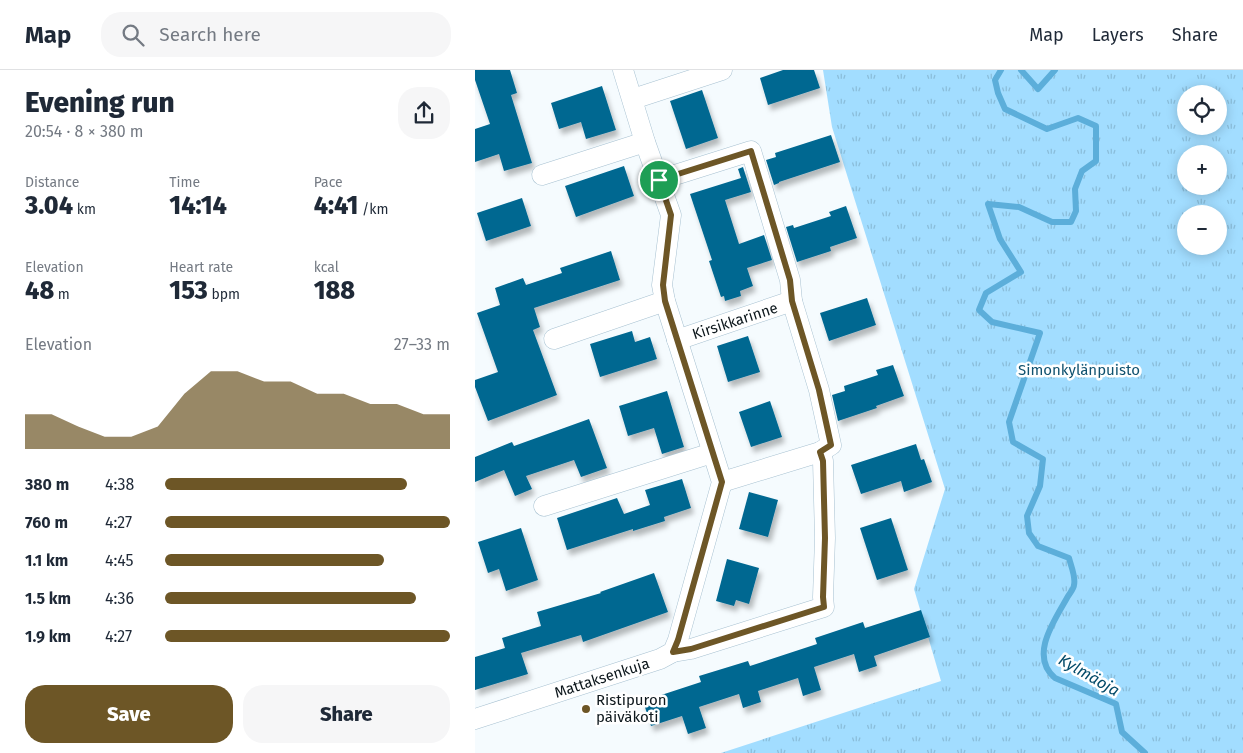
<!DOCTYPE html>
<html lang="en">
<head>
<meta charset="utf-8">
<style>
	body { margin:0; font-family:"Fira Sans",sans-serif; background:#f6f6f7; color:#1f2937; height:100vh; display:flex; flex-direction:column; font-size:19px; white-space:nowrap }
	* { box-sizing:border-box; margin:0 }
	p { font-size:16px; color:#747a83 }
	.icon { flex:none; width:28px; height:28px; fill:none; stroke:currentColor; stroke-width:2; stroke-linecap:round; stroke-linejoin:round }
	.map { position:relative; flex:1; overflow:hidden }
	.sheet { display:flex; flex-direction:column; background:#fff; width:475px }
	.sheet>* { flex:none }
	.controls { position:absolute; left:702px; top:15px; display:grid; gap:10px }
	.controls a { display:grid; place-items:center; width:50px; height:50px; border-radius:50%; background:#fff; box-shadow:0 2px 12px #0003; font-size:25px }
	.pin { position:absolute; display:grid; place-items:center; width:42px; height:42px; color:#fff; margin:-21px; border:2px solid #fff; border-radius:50%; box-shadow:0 1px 5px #0007 }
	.round { display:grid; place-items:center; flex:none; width:52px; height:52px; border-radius:20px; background:#f6f6f7 }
	.head { display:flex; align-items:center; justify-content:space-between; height:85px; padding:0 25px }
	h1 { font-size:28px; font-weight:800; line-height:38px }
	.stats { display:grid; grid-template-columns:repeat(3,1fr); gap:8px; height:85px; padding:5px 25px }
	.stats div { display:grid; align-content:center }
	.stats b { font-size:25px; font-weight:800 }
	.stats small { font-size:14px; font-weight:400 }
	.stats p { font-size:14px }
	.chart { height:140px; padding:10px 25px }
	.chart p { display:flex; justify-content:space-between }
	.chart svg { width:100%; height:90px; margin-top:5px; fill:#6d5626; opacity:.7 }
	.button { display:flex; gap:10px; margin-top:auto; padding:10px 25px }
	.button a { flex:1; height:58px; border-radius:20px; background:#6d5626; color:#fff; font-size:20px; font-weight:800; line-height:58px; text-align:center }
	.button a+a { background:#f6f6f7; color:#1f2937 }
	ul { padding:0 25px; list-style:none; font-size:16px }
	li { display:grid; grid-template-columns:80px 60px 1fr; align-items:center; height:38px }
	li i { height:12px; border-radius:6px; background:#6d5626 }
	header { display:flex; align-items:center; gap:30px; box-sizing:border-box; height:70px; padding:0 25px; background:#fff; border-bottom:1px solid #e0e1e3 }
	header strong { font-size:24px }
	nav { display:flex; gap:28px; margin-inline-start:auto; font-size:18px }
	.search { width:350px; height:45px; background:#f6f6f7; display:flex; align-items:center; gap:12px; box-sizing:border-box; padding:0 18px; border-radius:20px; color:#747a83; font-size:19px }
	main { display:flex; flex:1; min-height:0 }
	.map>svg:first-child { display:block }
	.park { fill:url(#park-tufts); fill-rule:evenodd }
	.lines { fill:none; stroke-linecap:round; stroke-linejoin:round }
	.stream { stroke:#5caeda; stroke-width:6 }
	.building { fill:#006891; filter:url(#shadow) }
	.street-casing { stroke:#a7c1d1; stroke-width:21 }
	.street { stroke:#fff; stroke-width:20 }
	.route-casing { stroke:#fff; stroke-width:10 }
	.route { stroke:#6d5626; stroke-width:6 }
	.poi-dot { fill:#6d5626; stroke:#fff; stroke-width:2 }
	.labels { text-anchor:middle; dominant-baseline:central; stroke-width:5; stroke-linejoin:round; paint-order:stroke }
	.street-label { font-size:15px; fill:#0d171c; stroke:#fff }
	.park-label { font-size:15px; fill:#105270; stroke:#fff }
	.poi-label { font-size:15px; fill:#0d171c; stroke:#fff; text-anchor:start }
	.water-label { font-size:16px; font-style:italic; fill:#044b69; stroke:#fff }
</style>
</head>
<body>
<header>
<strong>Map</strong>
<div class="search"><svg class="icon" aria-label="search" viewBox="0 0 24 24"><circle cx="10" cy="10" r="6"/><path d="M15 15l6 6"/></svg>Search here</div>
<nav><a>Map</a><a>Layers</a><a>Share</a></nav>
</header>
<main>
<section class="sheet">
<div class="head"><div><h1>Evening run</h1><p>20:54 · 8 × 380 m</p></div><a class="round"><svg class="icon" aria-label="share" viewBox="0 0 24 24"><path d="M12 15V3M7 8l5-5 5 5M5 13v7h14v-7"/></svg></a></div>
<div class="stats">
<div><p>Distance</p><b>3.04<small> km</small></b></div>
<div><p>Time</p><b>14:14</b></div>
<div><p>Pace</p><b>4:41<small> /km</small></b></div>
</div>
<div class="stats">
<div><p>Elevation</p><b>48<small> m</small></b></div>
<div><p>Heart rate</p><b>153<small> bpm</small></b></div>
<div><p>kcal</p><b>188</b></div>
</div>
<div class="chart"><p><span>Elevation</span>27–33 m</p>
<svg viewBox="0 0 160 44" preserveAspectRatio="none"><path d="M0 44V27L10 27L20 33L30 38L40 38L50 33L60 17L70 6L80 6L90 11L100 11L110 17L120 17L130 22L140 22L150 27L160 27V44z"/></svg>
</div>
<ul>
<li><b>380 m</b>4:38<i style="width:85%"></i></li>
<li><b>760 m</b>4:27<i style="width:100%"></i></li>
<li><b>1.1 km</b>4:45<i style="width:77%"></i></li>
<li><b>1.5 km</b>4:36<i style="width:88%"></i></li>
<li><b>1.9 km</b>4:27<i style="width:100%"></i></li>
</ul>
<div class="button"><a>Save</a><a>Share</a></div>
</section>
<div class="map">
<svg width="768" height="683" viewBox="0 0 768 683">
	<defs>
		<pattern id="park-tufts" width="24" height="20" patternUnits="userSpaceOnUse" patternTransform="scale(1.25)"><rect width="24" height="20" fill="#a2ddff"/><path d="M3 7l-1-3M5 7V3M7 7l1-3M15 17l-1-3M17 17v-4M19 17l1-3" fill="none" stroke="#8abdda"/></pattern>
		<filter id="shadow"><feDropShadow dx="3" dy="5.5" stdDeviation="2.5" flood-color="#0004"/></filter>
	</defs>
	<rect width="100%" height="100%" fill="#f5fbfe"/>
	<path class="park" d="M348,0h420v683h-522l220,-72 -27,-92 31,-100 -113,-362zM711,24h33v32h-33zM711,84h33v32h-33zM711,144h33v32h-33z"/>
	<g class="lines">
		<g class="stream">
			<path d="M526,0l-6,10 3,13 7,16 42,20 31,-11 18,8v35l-14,10 -7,18 1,22 -5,11h-19l-33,-15 -31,-3 12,35 21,33 -35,21 -7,17 13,12 48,11 -31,89 4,20 30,17 -3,27 -13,30 2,17 9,13 31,12c2,8 7,19 5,27 0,4 -5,9 -7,13 -13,23 -38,58 -12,80l61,26 6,28 23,21"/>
			<polyline points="546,0 563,19 580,0"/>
		</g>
	</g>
	<g class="building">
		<polygon points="0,0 35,0 42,23 36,25 57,93 29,101 24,84 0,92 0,59 15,54 0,10"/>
		<polygon points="308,0 339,0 345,18 293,35 285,8"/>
		<polygon points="127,16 141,60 111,69 106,52 84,59 76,33"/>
		<polygon points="227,20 243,68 211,79 195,31"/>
		<polygon points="356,65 365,92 304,112 304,113 299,115 291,90 301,87 300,83"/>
		<polygon points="149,96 159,126 101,147 90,116"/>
		<polygon points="268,97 276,122 250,130 264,174 289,165 297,190 272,198 278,216 265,221 266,226 250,231 249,226 246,227 234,191 237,190 215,124 266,108 263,99"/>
		<polygon points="47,128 56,156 11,171 2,143"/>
		<polygon points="371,136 382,168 355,177 356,181 322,192 311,157 318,155 319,158 356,146 354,142"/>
		<polygon points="136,181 145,210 59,238 65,257 58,260 82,325 13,351 0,317 0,310 23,302 2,243 25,235 20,218 48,208 51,215 87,203 85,198"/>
		<polygon points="392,228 401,255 354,271 345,243"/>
		<polygon points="157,261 160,272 175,267 182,289 125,307 115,274"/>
		<polygon points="273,266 285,302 253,312 242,276"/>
		<polygon points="418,295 429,326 401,336 402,338 363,351 357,325 370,321 369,316 403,305 401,300"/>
		<polygon points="192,321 209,377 187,384 179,358 153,366 144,336"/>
		<polygon points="295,331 307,367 276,377 264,342"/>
		<polygon points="114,349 132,398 106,407 99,390 51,406 57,419 40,426 29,400 0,412 0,387 37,372 39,376"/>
		<polygon points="441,374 446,390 449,389 457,412 429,422 426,411 386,424 376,395"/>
		<polygon points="207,409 216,438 189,447 190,451 158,461 158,459 92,480 82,448 142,428 149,444 175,435 170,420"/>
		<polygon points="274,422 303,430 293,467 264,459"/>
		<polygon points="416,448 433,500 402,510 385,458"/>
		<polygon points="46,458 63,510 31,521 24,499 13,503 3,472"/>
		<polygon points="252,489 284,498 274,534 261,530 259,536 241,531"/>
		<polygon points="179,503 193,542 108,572 106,565 46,583 53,604 0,620 0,587 30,578 27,568 66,556 62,542 126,523 125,522"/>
		<polygon points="446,540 455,567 399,586 402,596 384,602 379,584 339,597 346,620 328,626 323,608 283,621 286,632 268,638 264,624 224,637 231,658 213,664 207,646 176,656 168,631 226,612 224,606 273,591 275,596 342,574 340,568 388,552 390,558"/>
	</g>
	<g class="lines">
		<g class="street-casing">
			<g id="street">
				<polyline points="158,29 247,0"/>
				<polyline points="67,105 170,72"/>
				<polyline points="184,110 276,81 315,210 317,231 344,320 356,375 345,382 247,412"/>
				<polyline points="79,269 190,231"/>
				<polyline points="202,270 317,231"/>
				<polyline points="69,436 237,383"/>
				<polyline points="198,582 216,579 349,537 348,527 350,468 348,391 345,382"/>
				<polyline points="0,649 185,589 198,582 203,570 247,412 190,231 187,215 196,145 170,72 148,0"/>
			</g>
		</g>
		<use href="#street" class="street"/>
	</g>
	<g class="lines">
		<g class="route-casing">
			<polygon id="route" points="276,81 315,210 317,231 344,320 356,375 345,382 348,391 350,468 348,527 349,537 216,579 198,582 203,570 247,412 190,231 188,215 196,145 184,110"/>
		</g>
		<use href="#route" class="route"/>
	</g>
	<circle class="poi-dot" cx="111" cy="639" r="5"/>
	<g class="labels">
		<g class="street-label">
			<text transform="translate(260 251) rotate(-18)">Kirsikkarinne</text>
			<text transform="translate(127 608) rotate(-18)">Mattaksenkuja</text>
		</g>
		<g class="park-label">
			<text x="604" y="300">Simonkylänpuisto</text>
		</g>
		<g class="poi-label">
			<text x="121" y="630">Ristipuron<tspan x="121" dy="17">päiväkoti</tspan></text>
		</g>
		<g class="water-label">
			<text transform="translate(614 605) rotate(30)">Kylmäoja</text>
		</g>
	</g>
</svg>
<div class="controls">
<a><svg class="icon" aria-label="locate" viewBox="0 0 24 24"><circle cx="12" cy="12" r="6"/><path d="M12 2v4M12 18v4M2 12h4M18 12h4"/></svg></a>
<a>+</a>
<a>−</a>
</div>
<div class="pin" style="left:184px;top:110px;background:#1e9e55"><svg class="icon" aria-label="arrive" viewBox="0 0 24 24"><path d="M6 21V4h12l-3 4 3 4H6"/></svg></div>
</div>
</main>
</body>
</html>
